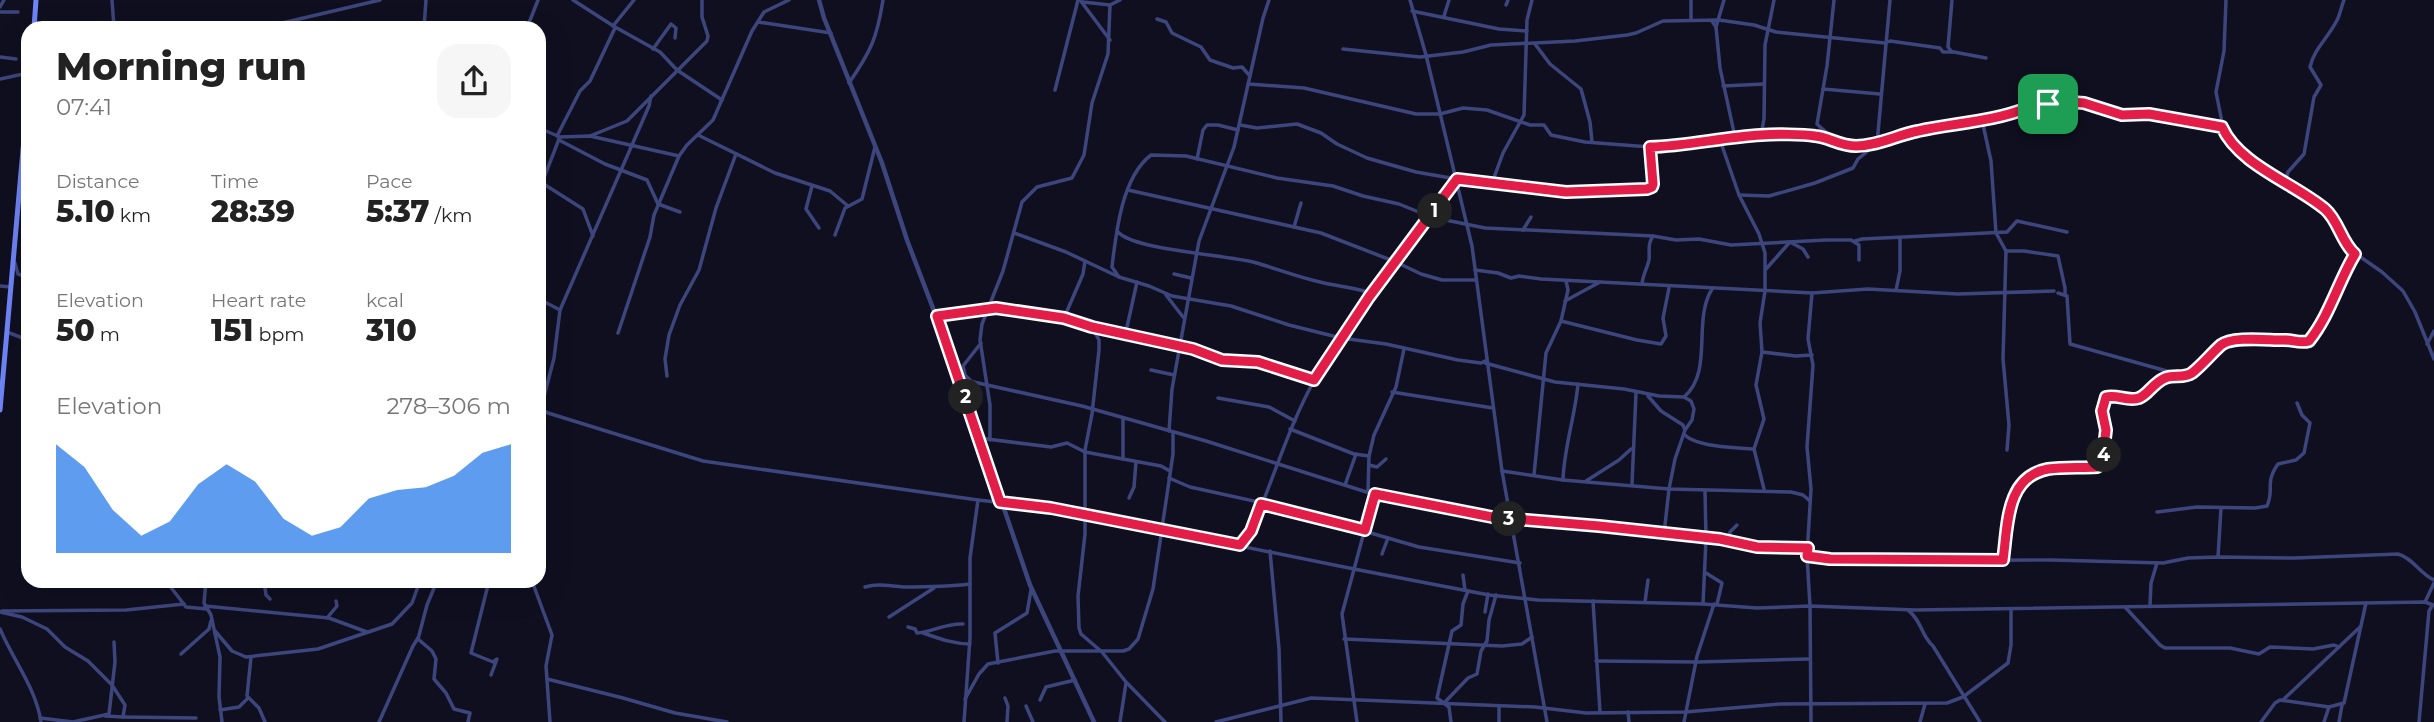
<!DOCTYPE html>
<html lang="en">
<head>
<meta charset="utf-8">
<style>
	body { margin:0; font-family:Montserrat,sans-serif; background:#f6f6f6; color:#222; height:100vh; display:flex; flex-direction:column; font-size:26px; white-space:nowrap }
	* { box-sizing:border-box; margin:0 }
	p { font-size:23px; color:#767676 }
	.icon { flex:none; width:38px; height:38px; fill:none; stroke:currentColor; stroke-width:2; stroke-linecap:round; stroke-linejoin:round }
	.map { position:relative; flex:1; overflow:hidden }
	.panel { position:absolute; left:21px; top:21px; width:525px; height:567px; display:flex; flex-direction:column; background:#fff; border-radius:21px; box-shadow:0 7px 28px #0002 }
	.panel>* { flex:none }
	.pin { position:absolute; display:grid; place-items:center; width:60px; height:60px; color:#fff; margin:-30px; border-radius:14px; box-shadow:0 4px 10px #0006 }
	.km { position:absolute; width:35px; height:35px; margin:-18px; border-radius:50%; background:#222; color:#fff; font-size:19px; line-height:35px; text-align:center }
	.round { display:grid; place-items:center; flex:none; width:74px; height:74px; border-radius:21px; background:#f6f6f6 }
	.summary { display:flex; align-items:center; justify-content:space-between; height:119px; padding:0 35px }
	h1 { font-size:38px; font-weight:800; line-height:52px }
	.figures { display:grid; grid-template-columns:repeat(3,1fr); gap:10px; height:119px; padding:7px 35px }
	.figures div { display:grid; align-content:center }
	.figures b { font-size:30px; font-weight:800 }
	.figures small { font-size:19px; font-weight:400 }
	.figures p { font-size:19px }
	.chart { height:196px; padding:14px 35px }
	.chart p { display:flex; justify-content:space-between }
	.chart svg { width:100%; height:126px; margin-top:7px; fill:#1a73e8; opacity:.7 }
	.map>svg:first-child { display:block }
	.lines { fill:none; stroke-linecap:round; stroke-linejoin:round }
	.minor { stroke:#3d467c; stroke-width:3.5 }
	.tertiary { stroke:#3d467c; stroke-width:4.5 }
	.secondary { stroke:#6f84f5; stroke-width:5 }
	.route-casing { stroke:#fff; stroke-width:14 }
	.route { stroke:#e11d48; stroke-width:9 }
</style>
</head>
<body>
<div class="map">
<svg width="2434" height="722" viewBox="0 0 2434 722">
	<rect width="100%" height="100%" fill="#0f0f20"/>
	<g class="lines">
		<g class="minor">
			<polyline points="112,0 114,28"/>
			<polyline points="573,0 615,27 660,52 677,70 722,100"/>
			<polyline points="1080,0 1110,40"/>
			<polyline points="1410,0 1426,55 1472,246 1502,471 1547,722"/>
			<polyline points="1691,0 1691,19"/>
			<path d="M1834,0l-7,66 -10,58c11,11 25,21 41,19 7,0 11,-2 17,0"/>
			<polyline points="2226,0 2224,51 2216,92 2223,127 2227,137 2252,160 2325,209 2334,221 2349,249 2382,272 2403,291 2415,312 2434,359"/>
			<polyline points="1083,2 1110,5 1120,0"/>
			<polyline points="1506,5 1508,0"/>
			<polyline points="0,7 4,0"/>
			<polyline points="1412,11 1499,29 1527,31"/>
			<polyline points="0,12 18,12"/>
			<polyline points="1444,16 1449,0"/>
			<polyline points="1157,19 1166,22 1172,33 1201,47 1210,60 1233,68 1242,67 1250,76"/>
			<polyline points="1712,21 1716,27 1720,68 1735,137"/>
			<polyline points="758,22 831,33"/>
			<polyline points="613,26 634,0"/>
			<polyline points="1716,27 1724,0"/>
			<polyline points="261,28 380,0"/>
			<polyline points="424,28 426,0"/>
			<polyline points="527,28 538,0"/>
			<polyline points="1535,44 1550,64 1581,89 1590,122 1592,142"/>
			<polyline points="653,49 671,24 676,28 675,38"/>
			<polyline points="1343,49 1420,57 1463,52 1491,45 1575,41 1627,35 1636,33 1663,21 1719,20 1754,25 1776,32 1885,43 1890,41 1940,48 1943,52 1954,52 1986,58"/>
			<polyline points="1952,52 1948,47 1952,0"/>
			<polyline points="0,57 16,59"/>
			<polyline points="0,79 28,73"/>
			<path d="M849,83c22,-32 28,-45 34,-83"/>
			<polyline points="1248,84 1304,88 1416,114 1440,114 1463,108 1487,110 1530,125 1544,125 1551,135 1585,142 1650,147 1761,135 1810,135 1819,136 1835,144 1862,146 1877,144 1916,131 1962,125 1975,120 2007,115 2043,103 2053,104 2057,101 2084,103 2122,115 2149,114 2223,127"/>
			<polyline points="1723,86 1764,84"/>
			<polyline points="1823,89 1880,94"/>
			<polyline points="1055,90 1078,0"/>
			<polyline points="1982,120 1991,161 1996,233 2006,251 2003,359 2009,425 2007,450"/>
			<polyline points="1240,125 1257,128 1297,124 1321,133 1337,144 1367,158 1416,172 1468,181 1570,192 1652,187 1650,147"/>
			<polyline points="539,128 560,137 590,136 679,156"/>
			<polyline points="698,135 775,173 830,191 848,206"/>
			<polyline points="1761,135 1764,119 1765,45 1774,0"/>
			<polyline points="557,136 580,91 590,81 615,28"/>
			<polyline points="590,136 627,121 707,41 708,36 702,17 702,0"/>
			<polyline points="559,140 605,164 647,180 658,204 680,212"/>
			<polyline points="1720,140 1739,195 1759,234 1765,253 1765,291 1760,323 1762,352 1756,385 1764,419 1754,449"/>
			<polyline points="1877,144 1890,0"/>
			<polyline points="1197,159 1203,130 1207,125 1218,125 1238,130"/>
			<polyline points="539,181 583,209 593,236"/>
			<path d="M2285,182l3,-10 16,-18 10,-57 7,-12 -11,-18c4,-18 17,-28 26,-45 4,-6 5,-15 8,-22"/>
			<polyline points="542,183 559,139"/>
			<polyline points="1492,183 1503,153 1524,115 1527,20 1532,0"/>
			<polyline points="812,186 806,209 819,228"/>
			<polyline points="1128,190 1321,233 1396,262 1421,274 1442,280 1476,280"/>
			<polyline points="1739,195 1769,196 1815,183 1853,168 1858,159 1875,145"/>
			<polyline points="1294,227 1301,203"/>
			<polyline points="1523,230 1531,217"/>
			<path d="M1118,232c16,18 107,23 135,30 22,6 44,15 67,20 17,4 34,6 52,11"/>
			<polyline points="1014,233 1066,252 1119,277 1149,286 1172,296 1231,306 1289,325 1341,338 1386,344 1458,360 1481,363 1485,361 1485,363 1555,382 1624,389 1659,396 1684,397 1691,401 1694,409 1692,420 1685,430"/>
			<polyline points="835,235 845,208 862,199 875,147"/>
			<polyline points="1855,241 1862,239 2007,232 2017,221 2067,232"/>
			<polyline points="2006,251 2024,251 2058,256 2065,288 2065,295"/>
			<polyline points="15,263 18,274 28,277"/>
			<polyline points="1766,269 1790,242 1803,249 1808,257"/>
			<polyline points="1475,270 1498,273 1511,278 1519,276 1541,279 1812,293 1868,289 1958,294 2054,291"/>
			<polyline points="1174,274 1191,278"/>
			<path d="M1119,277l-7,-10c4,-35 10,-90 39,-112l35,1 91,22 56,8 30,10 36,8 32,13 54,11 168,8 23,4 23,-1 32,6 95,-5h25l8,5v15"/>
			<path d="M1642,284c1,-10 5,-15 7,-24 1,-9 -2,-15 4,-24"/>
			<polyline points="0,286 11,287"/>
			<polyline points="1896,290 1900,271 1900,238"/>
			<polyline points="2058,293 2067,296 2070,344 2181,375"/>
			<polyline points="1166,295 1183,317"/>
			<polyline points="539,299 560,310"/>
			<polyline points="1565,301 1600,282"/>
			<polyline points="937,316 996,308 1064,318 1092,327 1193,349 1222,360 1252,361 1274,366 1314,380"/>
			<polyline points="1064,318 1083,274 1085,261"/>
			<polyline points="1561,321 1637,340 1661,344 1666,336 1663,318 1669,288"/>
			<polyline points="1092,327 1099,340 1099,350 1092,414 1085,450 1085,534 1078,596 1079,628 1081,634 1102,652 1126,682 1165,722"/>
			<polyline points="7,332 28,340"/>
			<polyline points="618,333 650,237 654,215 679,156 687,145 713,120 752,31 764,12 789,0"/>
			<polyline points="1120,333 1127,327 1137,282"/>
			<polyline points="2427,344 2434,331"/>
			<polyline points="1762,352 1796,356 1812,355"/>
			<polyline points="1151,370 1174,375"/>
			<polyline points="667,376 665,359 669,335 680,305 699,270 716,208 736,154"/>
			<polyline points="960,379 1082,406 1206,441 1379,496 1467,514 1511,520"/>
			<polyline points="972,382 965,375 963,366 981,343"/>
			<polyline points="1392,392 1493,408"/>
			<polyline points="1648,396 1661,411 1683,425 1685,430 1675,459 1669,489 1664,534"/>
			<path d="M1684,397c30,-26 8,-76 28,-108"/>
			<polyline points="1218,398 1269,407 1295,421"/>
			<polyline points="539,408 548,413 703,461 978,500 1051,508 1354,569 1489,595 1538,600 1703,604 1757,608 1810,606 1915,610 2425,602 2433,605"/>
			<polyline points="539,416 554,358 560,310 649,106 651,96"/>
			<polyline points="1290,429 1354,454 1369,456"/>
			<polyline points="1169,431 1172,389 1199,241 1234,147 1263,18 1269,0"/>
			<path d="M1685,435c12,12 52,13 69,14l10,40"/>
			<polyline points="979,438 1051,447 1067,443 1085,452 1161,466 1170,471"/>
			<polyline points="990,440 990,405 980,340 982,324 1003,271 1022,202 1037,187 1072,178 1084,155 1092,103 1108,54 1110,5"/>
			<polyline points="1123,459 1123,418"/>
			<polyline points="1369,465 1377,467 1386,459"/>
			<polyline points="1502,471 1563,480 1669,489 1791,492 1803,495 1810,501"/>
			<polyline points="1534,475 1546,353 1561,321 1568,290 1566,281"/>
			<polyline points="1169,478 1190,487 1281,507 1419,547 1520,563"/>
			<path d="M1563,480c1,-33 12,-63 15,-96"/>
			<polyline points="1586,481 1619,460 1631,449"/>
			<polyline points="1632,484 1636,393"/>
			<polyline points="1345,485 1356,454"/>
			<polyline points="1368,492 1369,456 1374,435 1396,387 1404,349"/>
			<polyline points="1129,498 1134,487 1136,462"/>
			<path d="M2157,512l40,-5 58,1 12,-2c8,-18 -3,-22 11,-42l18,-4 8,-7 6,-30 -8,-8 -5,-12"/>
			<polyline points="1511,518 1720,539 1757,547 1780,546 1808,548"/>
			<polyline points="1729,540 1730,532 1737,525"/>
			<path d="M1240,545l11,-14c22,-50 37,-104 64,-152 41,-71 95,-133 142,-200"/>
			<polyline points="1270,551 1279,649 1281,722"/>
			<polyline points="1382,554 1388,538"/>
			<path d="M1807,556l43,5 202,-1 111,3 25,-5 30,-1 77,1 103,-4c15,4 22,20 36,26"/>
			<polyline points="2218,557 2221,508"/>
			<path d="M2003,560c5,-33 2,-83 45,-91 16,-2 33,-1 49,-2l5,-3 4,-34 -4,-19 4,-14 5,-2 27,4c10,-5 15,-16 26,-21 10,-4 19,1 28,-5l28,-27 7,-4 20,-2 62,1c21,-26 29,-59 46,-87"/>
			<polyline points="1706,573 1722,583 1717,604"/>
			<polyline points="1463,575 1465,590"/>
			<polyline points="166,581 186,607 207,609"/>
			<polyline points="206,581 204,603 211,615 220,657 219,697 222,722"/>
			<polyline points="264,581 266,595 270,599"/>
			<polyline points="437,581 427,605 418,639 432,651 436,659 434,679 446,693 454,709 470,713 468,722"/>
			<polyline points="489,581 471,653 493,662 497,659 491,675"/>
			<polyline points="532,581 552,635 546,666 550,722"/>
			<path d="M865,587c13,-4 24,-1 38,0 23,0 44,0 67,-3"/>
			<polyline points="1593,601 1600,712"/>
			<polyline points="1645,602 1648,580"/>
			<polyline points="2425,602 2434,583"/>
			<polyline points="1703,604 1706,539 1705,491"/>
			<polyline points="2150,605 2151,583 2157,563"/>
			<polyline points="205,606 329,618 367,632"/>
			<polyline points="2125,607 2160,645 2165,648 2230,648 2259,654 2270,647 2313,649 2334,645 2339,647"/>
			<polyline points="2,611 126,610 184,604"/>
			<path d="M1909,611c13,10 12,25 24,35l47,76"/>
			<polyline points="0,612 22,617 47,629 65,647 88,661 112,685 125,705 123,717 105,716"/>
			<polyline points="1485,612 1488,594"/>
			<polyline points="889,617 934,588"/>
			<polyline points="327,618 337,606 336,601"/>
			<path d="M908,627l7,2 2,4c16,-1 28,-10 46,-9"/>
			<path d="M0,629c13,31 36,59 41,93"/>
			<polyline points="215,631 232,651 246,657 318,649 392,624 412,603 420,581"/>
			<path d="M923,633c15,5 30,11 47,11"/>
			<polyline points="1344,639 1502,646 1522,644 1532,637"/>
			<polyline points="181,654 209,629 211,621"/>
			<polyline points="251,657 247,696 259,708 265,722"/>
			<polyline points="1596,661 1697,662 1809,659"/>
			<polyline points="998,663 995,633 1027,613 1031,590"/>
			<polyline points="547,679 623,698 675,713 727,722"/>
			<polyline points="1005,698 1008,706 1007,722"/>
			<polyline points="965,699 979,674 988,664 1055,651 1123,651 1129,649 1138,639 1153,589 1173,454 1173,432"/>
			<polyline points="1040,700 1046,687 1075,680"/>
			<polyline points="2283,700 2360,627"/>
			<polyline points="1445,702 1468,678 1477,674 1481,651 1487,641 1489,620 1496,595"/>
			<polyline points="1026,706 1033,722"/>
			<polyline points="220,710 239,707 248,698"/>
			<polyline points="1628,712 1629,722"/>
			<polyline points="123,717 196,718"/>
			<polyline points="40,718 73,722 109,714 115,662 114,642"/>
			<polyline points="379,722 413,646 418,638"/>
			<polyline points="964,722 970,638 970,558 978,500"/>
			<polyline points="1120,722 1126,683"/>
			<polyline points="1216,722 1311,698 1535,707 1586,713 1685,712 1780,704 1947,703 1963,697 2008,663 2011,645 2011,609"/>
			<polyline points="1357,722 1342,614 1374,495"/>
			<polyline points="1451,722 1449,707 1437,698 1452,631 1461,625 1463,604 1468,591"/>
			<polyline points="1499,722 1499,707"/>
			<polyline points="1684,722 1697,656 1714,604"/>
			<polyline points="1811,722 1810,606 1807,556 1811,489 1807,447 1813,365 1808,339 1812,293"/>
			<polyline points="1920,722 1925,704"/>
			<polyline points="2261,722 2275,703 2280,700 2329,707 2344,703 2366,603"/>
			<polyline points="2324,722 2329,707"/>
			<polyline points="2339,722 2342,705"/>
			<polyline points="2419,722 2429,611 2432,606"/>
		</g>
		<polyline class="tertiary" points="819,0 824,18 882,163 907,240 960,379 1030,585 1094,722"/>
		<g class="secondary">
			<polyline points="34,28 36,0"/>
			<polyline points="0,410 28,93"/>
		</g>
	</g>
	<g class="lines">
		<g class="route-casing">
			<path id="route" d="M2057,101l27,2 38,12 27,-1 73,13c17,38 72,56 103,82 14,12 16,33 30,45 -17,28 -25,61 -46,87 -9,3 -18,-2 -27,-1 -15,0 -50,-4 -61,5 -10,9 -19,20 -29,28 -9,6 -17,1 -27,5 -12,5 -17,17 -26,20 -11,4 -22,-4 -33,-1l-4,14 4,19 -4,34 -5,3c-16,1 -33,0 -49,2 -43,8 -40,57 -45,91l-173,-1 -23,-3 1,-8 -51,-1 -37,-8 -121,-13 -107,-9 -117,-23 -10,36 -104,-26 -10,27 -11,14 -189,-37 -51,-6 -63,-186 59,-8 68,10 28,9 101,22 29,11 36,2 56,18 55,-83 88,-118 109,13 81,-3 5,-2 1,-3 -3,-37c37,-1 74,-10 111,-12 14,-1 41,-1 54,1 14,1 24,10 41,10 22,0 41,-11 62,-15 36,-8 74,-9 109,-23 10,-4 24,-3 30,-7z"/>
		</g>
		<use href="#route" class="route"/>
	</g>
</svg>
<div class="pin" style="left:2048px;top:104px;background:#1e9e55"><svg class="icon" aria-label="arrive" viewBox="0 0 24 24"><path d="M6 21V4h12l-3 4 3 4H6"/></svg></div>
<b class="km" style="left:1435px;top:211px">1</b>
<b class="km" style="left:966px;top:397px">2</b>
<b class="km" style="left:1509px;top:519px">3</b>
<b class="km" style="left:2104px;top:455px">4</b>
<section class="panel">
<div class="summary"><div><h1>Morning run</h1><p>07:41</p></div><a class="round"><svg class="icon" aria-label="share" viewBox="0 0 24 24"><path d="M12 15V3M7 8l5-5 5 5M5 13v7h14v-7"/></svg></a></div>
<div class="figures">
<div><p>Distance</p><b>5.10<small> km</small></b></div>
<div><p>Time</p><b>28:39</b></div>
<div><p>Pace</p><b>5:37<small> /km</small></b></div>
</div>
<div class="figures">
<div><p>Elevation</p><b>50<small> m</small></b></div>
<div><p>Heart rate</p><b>151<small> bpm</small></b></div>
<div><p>kcal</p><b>310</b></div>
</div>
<div class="chart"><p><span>Elevation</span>278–306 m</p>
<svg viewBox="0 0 160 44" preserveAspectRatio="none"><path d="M0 44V6L10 14L20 29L30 38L40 33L50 20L60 13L70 19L80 32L90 38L100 35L110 25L120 22L130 21L140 17L150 9L160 6V44z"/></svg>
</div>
</section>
</div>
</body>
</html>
